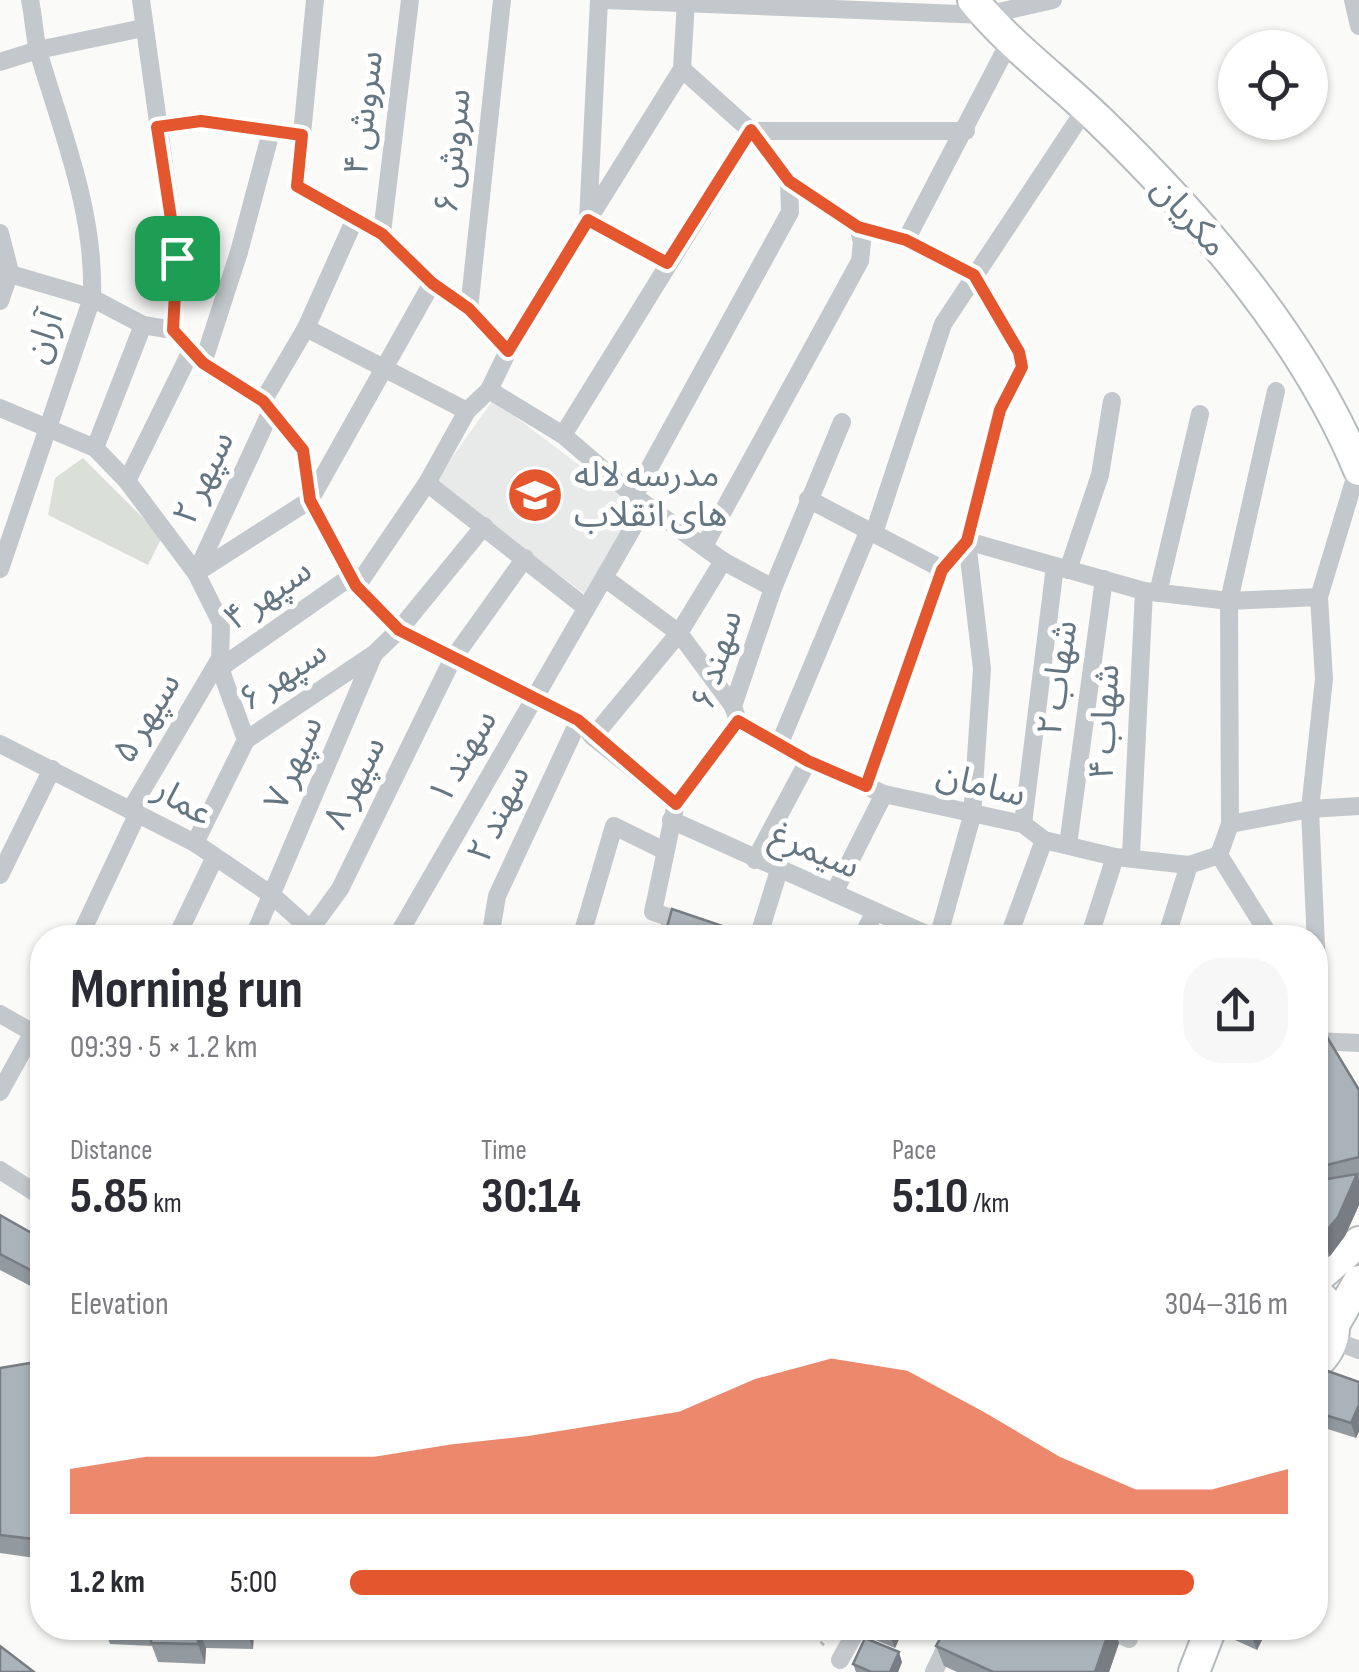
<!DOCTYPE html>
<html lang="en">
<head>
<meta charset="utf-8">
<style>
	body { margin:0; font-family:"Sofia Sans Condensed","Noto Sans Arabic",sans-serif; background:#f7f7f7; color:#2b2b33; height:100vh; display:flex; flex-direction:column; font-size:38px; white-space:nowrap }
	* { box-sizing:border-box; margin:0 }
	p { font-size:32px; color:#7c7c81 }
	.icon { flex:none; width:55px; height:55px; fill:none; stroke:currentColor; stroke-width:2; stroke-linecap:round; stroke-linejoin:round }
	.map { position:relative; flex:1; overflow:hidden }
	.drawer { position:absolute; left:30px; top:925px; width:1298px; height:715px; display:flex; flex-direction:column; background:#fff; border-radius:40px; box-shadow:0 2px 8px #0004 }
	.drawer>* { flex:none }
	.fabs { position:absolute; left:1218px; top:30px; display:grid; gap:20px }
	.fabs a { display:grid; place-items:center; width:110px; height:110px; border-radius:50%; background:#fff; box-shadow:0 2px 8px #0004; font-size:50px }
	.pin { position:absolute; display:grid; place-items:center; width:85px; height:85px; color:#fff; margin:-42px; border-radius:20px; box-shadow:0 5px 15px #0006 }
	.round { display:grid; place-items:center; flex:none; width:105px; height:105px; border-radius:40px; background:#f7f7f7 }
	.summary { display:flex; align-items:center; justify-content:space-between; height:170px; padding:0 40px }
	h1 { font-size:55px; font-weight:700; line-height:75px }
	.figures { display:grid; grid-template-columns:repeat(3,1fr); gap:15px; height:170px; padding:10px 40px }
	.figures div { display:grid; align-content:center }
	.figures b { font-size:50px; font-weight:700 }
	.figures small { font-size:28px; font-weight:400 }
	.figures p { font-size:28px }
	.chart { height:280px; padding:20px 40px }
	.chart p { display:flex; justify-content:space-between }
	.chart svg { width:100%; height:180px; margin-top:10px; fill:#e4572e; opacity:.7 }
	ul { padding:0 40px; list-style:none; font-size:32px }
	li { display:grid; grid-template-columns:160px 120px 1fr; align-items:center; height:75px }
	li i { height:25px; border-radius:12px; background:#e4572e }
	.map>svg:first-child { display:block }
	.built { fill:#e8e9e9 }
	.green { fill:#dadfd7 }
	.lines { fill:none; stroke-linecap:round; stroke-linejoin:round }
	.primary-casing { stroke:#b5babe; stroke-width:34 }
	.path { stroke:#bbbfc2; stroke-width:2.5; stroke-dasharray:5 5; stroke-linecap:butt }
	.street { stroke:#c3c8cc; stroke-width:18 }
	.primary { stroke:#fff; stroke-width:30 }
	.wall { fill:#929a9f }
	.shaded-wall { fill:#777d82 }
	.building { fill:#aab3b9; stroke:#777d82; stroke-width:2.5 }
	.route-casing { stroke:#fff; stroke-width:20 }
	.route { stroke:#e4572e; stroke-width:12 }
	.labels { text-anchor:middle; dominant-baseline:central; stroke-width:10; stroke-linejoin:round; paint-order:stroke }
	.street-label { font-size:35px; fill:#657683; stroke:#fff }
	.poi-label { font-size:35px; fill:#657683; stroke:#fff; text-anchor:start }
</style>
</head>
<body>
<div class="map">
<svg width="1359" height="1672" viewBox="0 0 1359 1672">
	<rect width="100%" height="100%" fill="#fafaf8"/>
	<polygon class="built" points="493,400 636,508 585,594 434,483"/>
	<polygon class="green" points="83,458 162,537 148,565 48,515 55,478"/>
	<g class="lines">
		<g class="primary-casing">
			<g id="primary">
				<path d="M973,0c36,45 86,81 127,121 103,100 204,217 259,349"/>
				<polyline points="1315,1280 1359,1242"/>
				<path d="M1315,1292c27,19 24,53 0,73"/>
				<polyline points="1335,1323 1359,1281"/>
				<polyline points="1194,1672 1211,1628"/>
			</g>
		</g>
		<polyline class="path" points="806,1628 826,1647"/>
		<g class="street">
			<polyline points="141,0 177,258 173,330"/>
			<polyline points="315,0 297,186 382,233 432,283 469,309 508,351"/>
			<polyline points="605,0 985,15 1053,0"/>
			<polyline points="1353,0 1359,26"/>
			<polyline points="0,62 38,50 143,28"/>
			<polyline points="157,127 201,121 302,135"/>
			<polyline points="751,131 966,131"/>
			<polyline points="354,221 306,328 263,401 303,451 310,500 357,586 399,630 579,720 593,737 676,803"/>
			<polyline points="858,227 906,240 974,275 1019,352 1022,367 1000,410 967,541 982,669 972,816 938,938"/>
			<polyline points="0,233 10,272"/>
			<polyline points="382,233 410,0"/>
			<polyline points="906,240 1011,39"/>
			<polyline points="667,263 588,220 682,69 686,0"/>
			<polyline points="0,271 92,298 143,325 173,330 203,363 263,401"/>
			<polyline points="0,301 10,272"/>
			<polyline points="469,309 502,0"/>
			<polyline points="306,328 467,411"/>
			<polyline points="203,363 239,252 271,132"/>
			<polyline points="489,390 563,435 634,496 723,561 773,588"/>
			<polyline points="0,408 95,448 127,481 196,573 221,623 220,668 246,740"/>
			<polyline points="563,435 751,131"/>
			<polyline points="95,448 143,325"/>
			<polyline points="127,481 191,351"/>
			<polyline points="427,483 585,607"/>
			<polyline points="634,496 790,212 789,181 751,131 682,69"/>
			<polyline points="808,499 942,569 865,786"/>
			<polyline points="874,533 943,324 1086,108"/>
			<polyline points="967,541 1144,591 1229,601 1319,597"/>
			<polyline points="704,546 860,261 862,242 858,227 789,181"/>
			<path d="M0,569l92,-271c3,-86 -29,-163 -53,-244 -5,-17 -5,-36 -9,-54"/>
			<polyline points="1068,570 1100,475 1112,401"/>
			<polyline points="196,573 310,500 432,283"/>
			<polyline points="196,573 271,411"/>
			<polyline points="606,579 679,633 733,706"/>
			<polyline points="357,586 427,483 467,411 489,390 508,351 588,220 599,0"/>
			<polyline points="1158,593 1200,414"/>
			<polyline points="220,668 353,575"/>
			<polyline points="738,721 808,761 884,794 1023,824 1044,840 1115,857 1189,865 1219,855"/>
			<polyline points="593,737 679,633 723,561"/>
			<polyline points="0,744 195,843 273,896 320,938"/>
			<polyline points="779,745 869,530"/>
			<polyline points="131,809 219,660"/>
			<polyline points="671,820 935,938"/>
			<polyline points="1023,824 1055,566"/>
			<polyline points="1230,824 1310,809 1359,806"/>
			<polyline points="195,843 246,740 374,654 399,630 484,526"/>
			<polyline points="1068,845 1104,579"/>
			<polyline points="1131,855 1144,591"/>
			<polyline points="1219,855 1230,824 1229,601 1276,391"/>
			<polyline points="1219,855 1271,938"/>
			<polyline points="755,860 808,761"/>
			<polyline points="0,875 52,769"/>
			<polyline points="834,893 884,794"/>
			<polyline points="310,930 340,889 452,660 525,558"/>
			<polyline points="79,938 137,815"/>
			<polyline points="176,938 214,859"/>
			<polyline points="253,938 374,654"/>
			<polyline points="396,938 646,505"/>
			<polyline points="490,938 497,896 579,720"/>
			<polyline points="581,938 614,826 665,851"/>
			<polyline points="667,938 672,918 653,912 676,803 738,721 733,706 773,588 842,422"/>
			<polyline points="758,938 779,870"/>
			<polyline points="861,938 875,912"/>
			<polyline points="1008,938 1044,840"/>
			<polyline points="1089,938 1115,857"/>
			<polyline points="1166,938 1189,865"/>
			<polyline points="0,1014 42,1038"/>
			<polyline points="1315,1019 1319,1014 1310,809 1324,679 1319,597 1358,468"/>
			<polyline points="1315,1041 1359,1043"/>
			<polyline points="0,1092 42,1016"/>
			<polyline points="0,1170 42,1197"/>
			<polyline points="1333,1340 1359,1350"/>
			<polyline points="1106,1628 1129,1639"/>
			<polyline points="840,1660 858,1628"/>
			<polyline points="934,1672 955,1628"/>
		</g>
		<use href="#primary" class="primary"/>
	</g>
	<g class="wall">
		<polygon points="1359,1090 1359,1205 1345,1236 1330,1256 1315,1264 1315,1181 1320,1180 1315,1167"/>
		<polygon points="0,1215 42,1239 42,1292 0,1270"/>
		<polygon points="42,1361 42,1559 0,1553 0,1368"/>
		<polygon points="1359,1382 1356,1438 1315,1425 1315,1384"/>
		<polygon points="104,1628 254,1628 253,1649 206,1648 205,1664 158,1662 152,1646 110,1644"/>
		<polygon points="859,1628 904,1628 895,1648 861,1634"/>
		<polygon points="946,1628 1114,1628 1119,1643 1109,1672 957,1672 944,1666 936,1646"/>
		<polygon points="1214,1628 1268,1628 1257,1650 1215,1631"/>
		<polygon points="902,1662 898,1672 856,1672 853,1664"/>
	</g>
	<g class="shaded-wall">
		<polygon points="1357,1174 1359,1179 1359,1205 1345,1236 1330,1256 1322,1236"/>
		<polygon points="1359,1405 1359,1432 1356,1438 1351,1423"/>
		<polygon points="198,1628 206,1648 205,1664 198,1644"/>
		<polygon points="246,1628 254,1628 253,1649 246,1630"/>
		<polygon points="896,1628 904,1628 895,1648 891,1638"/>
		<polygon points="1110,1628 1114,1628 1119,1643 1109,1672 1095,1672"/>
		<polygon points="1255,1628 1268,1628 1257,1650 1251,1635"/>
		<polygon points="899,1652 902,1662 898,1672 890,1672"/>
	</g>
	<g class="building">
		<polygon points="672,909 737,931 735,938 664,938"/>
		<polygon points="1315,1032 1324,1032 1359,1090 1359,1157 1315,1168"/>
		<polygon points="1357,1174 1338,1217 1322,1236 1315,1240 1315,1181"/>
		<polygon points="0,1215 42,1239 42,1276 0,1254"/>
		<polygon points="42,1361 42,1540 0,1535 0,1368"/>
		<polygon points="1322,1369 1359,1382 1359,1405 1351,1423 1315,1412 1315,1384"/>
		<polygon points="151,1628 246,1628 246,1630 198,1628 198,1644 151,1643"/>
		<polygon points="866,1628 896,1628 891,1638"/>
		<polygon points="946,1628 1110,1628 1095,1672 993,1672 936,1646"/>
		<polygon points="1235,1628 1255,1628 1251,1635"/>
		<polygon points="865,1638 899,1652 890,1672 871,1672 853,1664"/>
		<polygon points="0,1646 34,1672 0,1672"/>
	</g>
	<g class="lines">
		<g class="route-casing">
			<polygon id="route" points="201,121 302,135 297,186 382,234 432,283 469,309 508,351 588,220 667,263 751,130 789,181 858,227 906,240 974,275 1019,352 1022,367 1000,410 967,541 942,570 866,786 808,761 738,721 676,804 578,720 399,630 356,586 310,500 303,450 263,401 203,363 173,330 177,258 157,127"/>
		</g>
		<use href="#route" class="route"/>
	</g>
	<defs>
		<g id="school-disc" transform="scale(2.875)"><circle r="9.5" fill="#e4572e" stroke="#fff"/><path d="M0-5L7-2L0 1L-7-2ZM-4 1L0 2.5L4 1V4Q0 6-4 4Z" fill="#fff"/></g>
	</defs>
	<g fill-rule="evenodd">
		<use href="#school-disc" x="535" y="495"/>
	</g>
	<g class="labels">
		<g class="street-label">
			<text transform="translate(364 113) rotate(-83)">سروش ۴</text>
			<text transform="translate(453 151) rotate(-84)">سروش ۶</text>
			<text transform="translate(1189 217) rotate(48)">مکریان</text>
			<text transform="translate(44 337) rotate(-70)">آران</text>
			<text transform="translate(204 478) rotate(-65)">سپهر ۲</text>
			<text transform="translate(268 595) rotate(-35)">سپهر ۴</text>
			<text transform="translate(717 660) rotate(-73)">سهند ۶</text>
			<text transform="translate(283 676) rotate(-34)">سپهر ۶</text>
			<text transform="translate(1058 678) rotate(-82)">شهاب ۲</text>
			<text transform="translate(147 718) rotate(-59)">سپهر ۵</text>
			<text transform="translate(1105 722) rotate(-87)">شهاب ۴</text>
			<text transform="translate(463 757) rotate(-60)">سهند ۱</text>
			<text transform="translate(294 763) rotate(-67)">سپهر ۷</text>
			<text transform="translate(355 783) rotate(-64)">سپهر ۸</text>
			<text transform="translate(981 785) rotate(14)">سامان</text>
			<text transform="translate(183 802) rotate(30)">عمار</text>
			<text transform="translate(499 814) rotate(-65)">سهند ۲</text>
			<text transform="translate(815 851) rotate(23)">سیمرغ</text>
		</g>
		<g class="poi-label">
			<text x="574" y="475">مدرسه لاله<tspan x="574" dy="40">های انقلاب</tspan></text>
		</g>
	</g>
</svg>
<div class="fabs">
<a><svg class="icon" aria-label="locate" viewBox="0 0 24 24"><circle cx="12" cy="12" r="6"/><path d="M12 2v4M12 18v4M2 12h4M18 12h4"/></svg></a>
</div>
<div class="pin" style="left:177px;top:258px;background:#1e9e55"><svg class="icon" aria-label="arrive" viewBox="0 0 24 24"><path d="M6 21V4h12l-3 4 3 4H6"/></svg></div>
<section class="drawer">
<div class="summary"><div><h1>Morning run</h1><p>09:39 · 5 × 1.2 km</p></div><a class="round"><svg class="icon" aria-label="share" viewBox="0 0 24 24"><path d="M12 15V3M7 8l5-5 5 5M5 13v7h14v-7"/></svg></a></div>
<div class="figures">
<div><p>Distance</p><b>5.85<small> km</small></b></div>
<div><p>Time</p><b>30:14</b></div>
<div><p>Pace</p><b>5:10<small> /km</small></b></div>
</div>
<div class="chart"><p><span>Elevation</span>304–316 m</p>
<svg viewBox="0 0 160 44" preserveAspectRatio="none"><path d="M0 44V33L10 30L20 30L30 30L40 30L50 27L60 25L70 22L80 19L90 11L100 6L110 9L120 19L130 30L140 38L150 38L160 33V44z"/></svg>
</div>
<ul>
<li><b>1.2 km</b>5:00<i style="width:90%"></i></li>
</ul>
</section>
</div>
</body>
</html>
